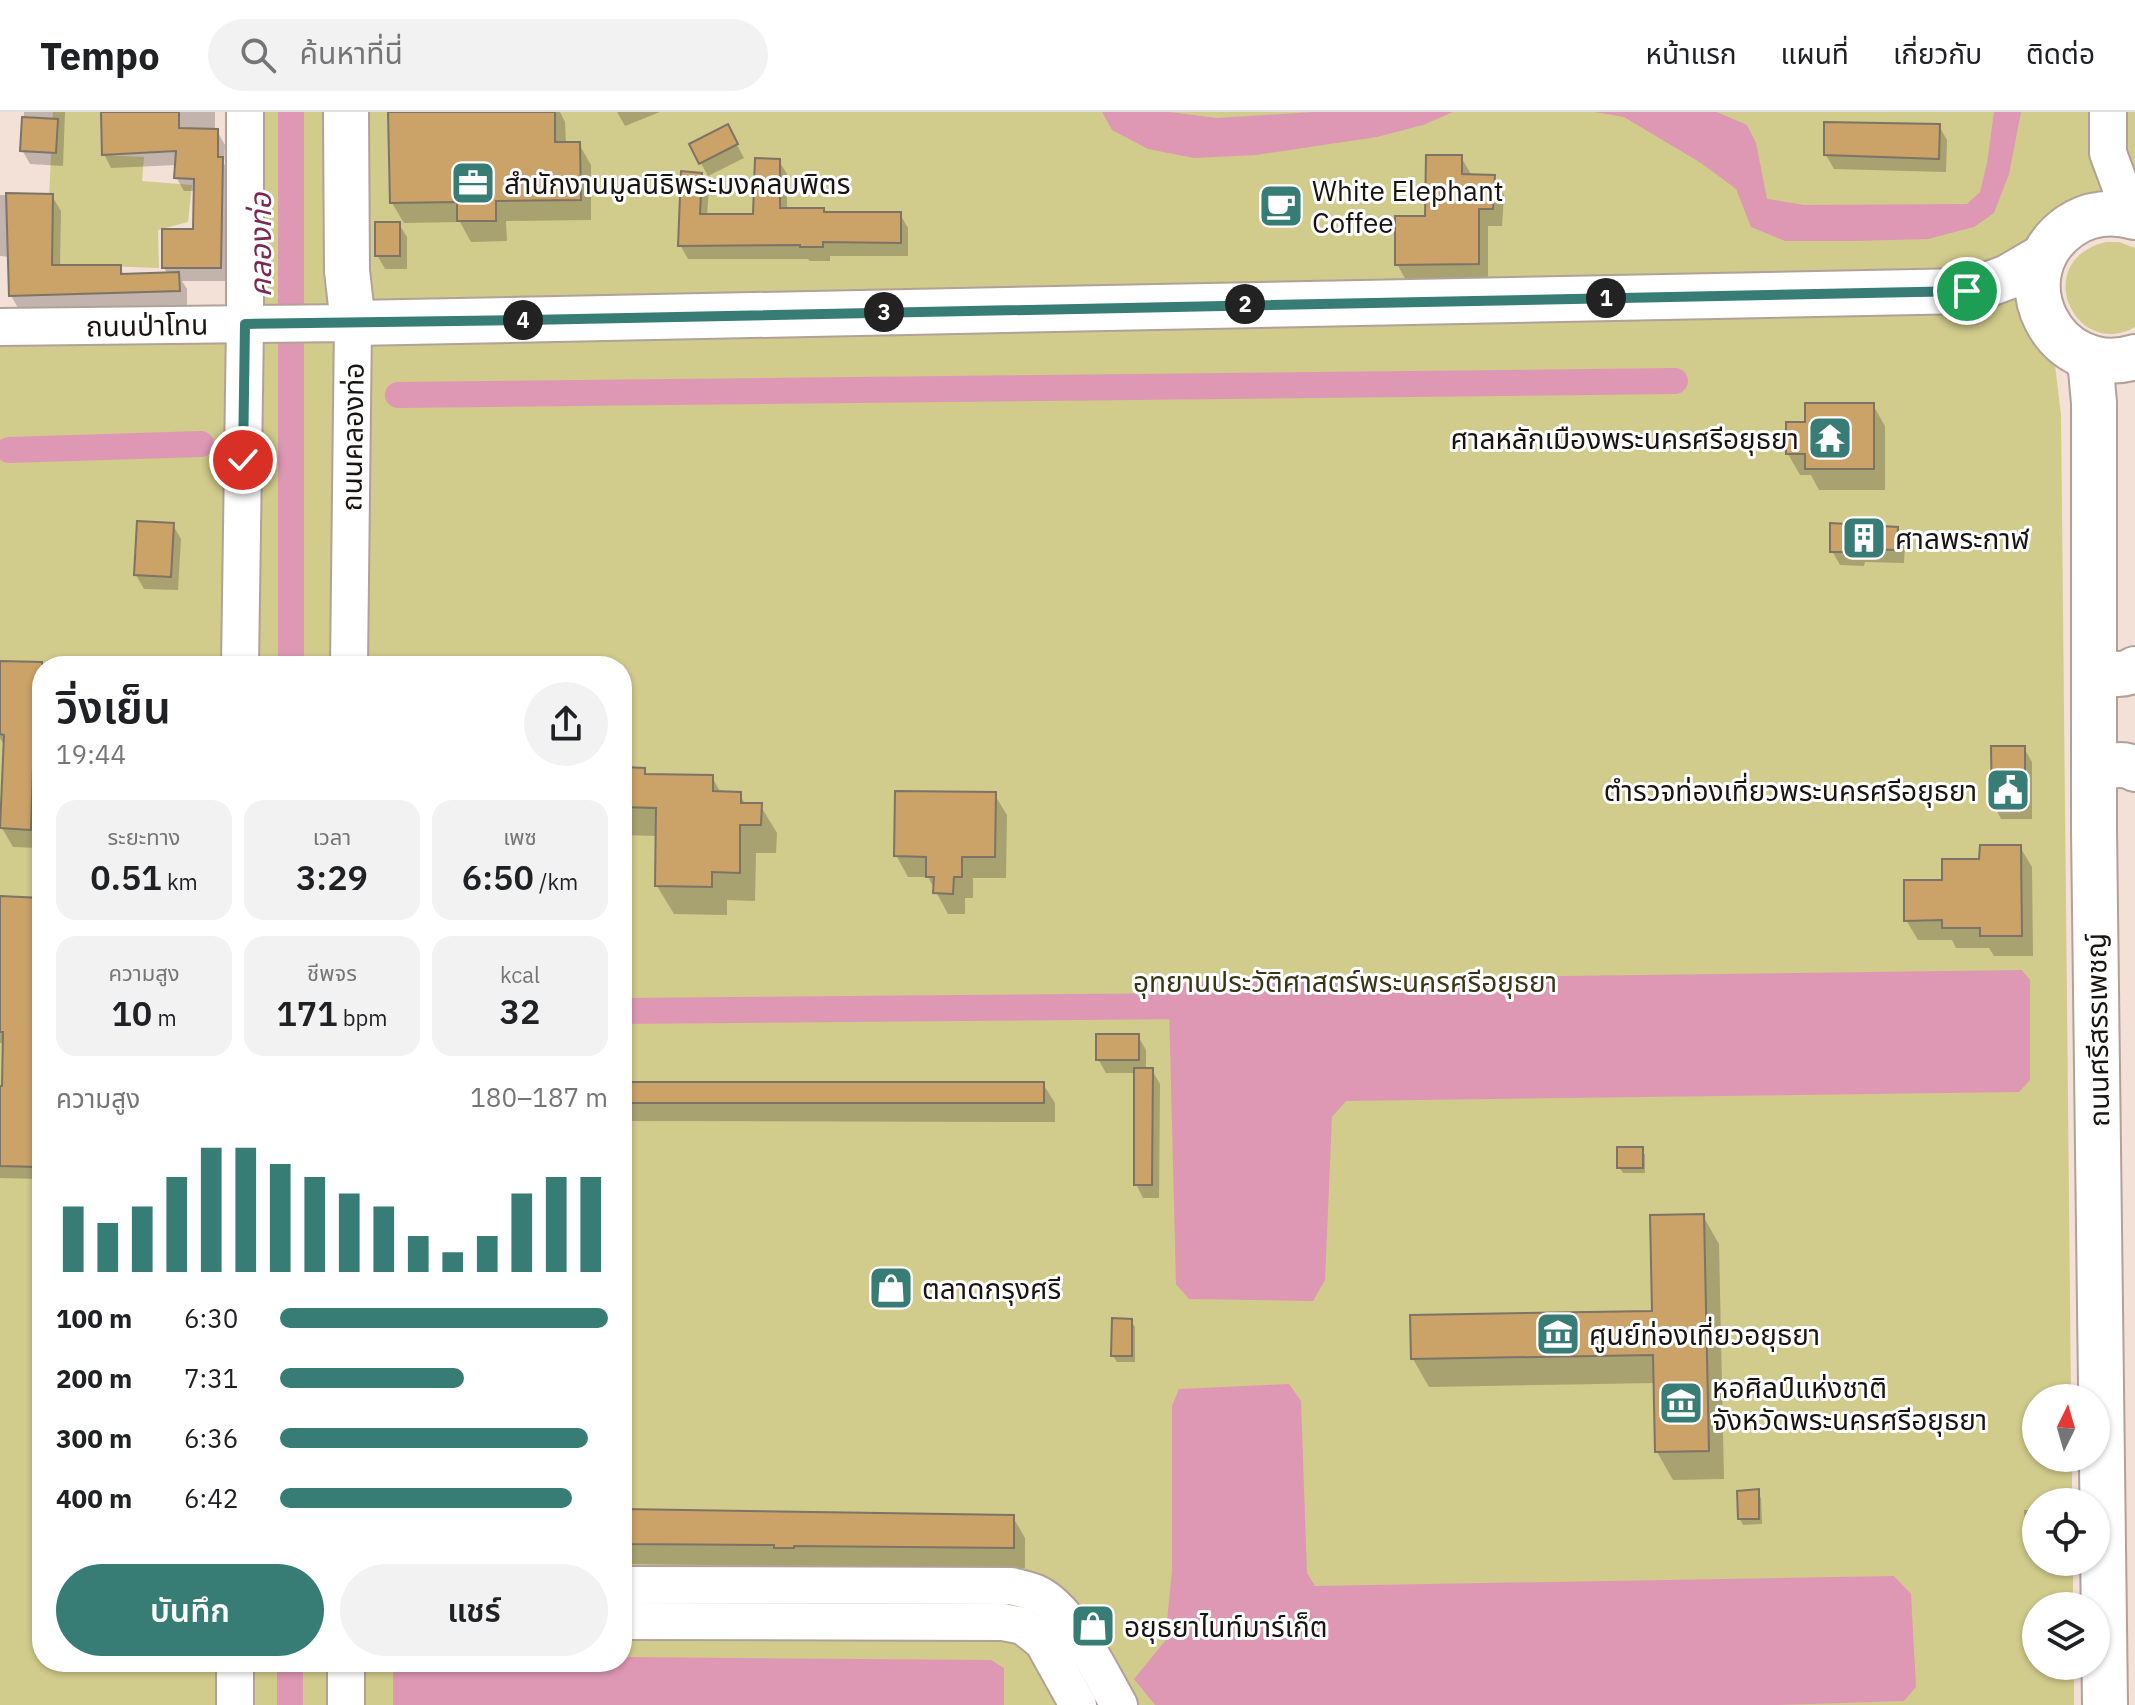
<!DOCTYPE html>
<html lang="th">
<head>
<meta charset="utf-8">
<style>
	body { margin:0; font-family:"IBM Plex Sans","Noto Sans Thai",sans-serif; background:#f2f2f2; color:#202124; height:100vh; display:flex; flex-direction:column; font-size:30px; white-space:nowrap }
	* { box-sizing:border-box; margin:0 }
	p { font-size:26px; color:#757577 }
	.icon { flex:none; width:44px; height:44px; fill:none; stroke:currentColor; stroke-width:2; stroke-linecap:round; stroke-linejoin:round }
	.map { position:relative; flex:1; overflow:hidden }
	.sheet { position:absolute; left:32px; top:544px; width:600px; height:1016px; display:flex; flex-direction:column; background:#fff; border-radius:32px; box-shadow:0 2px 6px #0004 }
	.sheet>* { flex:none }
	.needle { width:52px; rotate:5deg }
	.tools { position:absolute; left:2022px; top:1272px; display:grid; gap:16px }
	.tools a { display:grid; place-items:center; width:88px; height:88px; border-radius:50%; background:#fff; box-shadow:0 2px 6px #0004; font-size:40px }
	.pin { position:absolute; display:grid; place-items:center; width:68px; height:68px; color:#fff; margin:-34px; border:4px solid #fff; border-radius:50%; box-shadow:0 2px 8px #0007 }
	.km { position:absolute; width:40px; height:40px; margin:-20px; border-radius:50%; background:#222; color:#fff; font-size:22px; line-height:40px; text-align:center }
	.round { display:grid; place-items:center; flex:none; width:84px; height:84px; border-radius:42px; background:#f2f2f2 }
	.headline { display:flex; align-items:center; justify-content:space-between; height:136px; padding:0 24px }
	h1 { font-size:44px; font-weight:600; line-height:60px }
	.stats { display:grid; grid-template-columns:repeat(3,1fr); gap:12px; height:136px; padding:8px 24px }
	.stats div { display:grid; align-content:center; border-radius:20px; background:#f2f2f2; text-align:center }
	.stats b { font-size:34px; font-weight:600 }
	.stats small { font-size:22px; font-weight:400 }
	.stats p { font-size:22px }
	.chart { height:224px; padding:16px 24px }
	.chart p { display:flex; justify-content:space-between }
	.chart svg { width:100%; height:144px; margin-top:8px; stroke:#377d75; stroke-width:6 }
	.action { display:flex; gap:16px; margin-top:auto; padding:16px 24px }
	.action a { flex:1; height:92px; border-radius:48px; background:#377d75; color:#fff; font-size:32px; font-weight:600; line-height:92px; text-align:center }
	.action a+a { background:#f2f2f2; color:#202124 }
	ul { padding:0 24px; list-style:none; font-size:26px }
	li { display:grid; grid-template-columns:128px 96px 1fr; align-items:center; height:60px }
	li i { height:20px; border-radius:10px; background:#377d75 }
	header { display:flex; align-items:center; gap:48px; box-sizing:border-box; height:112px; padding:0 40px; background:#fff; border-bottom:2px solid #e0e0e0 }
	header strong { font-size:38px }
	nav { display:flex; gap:44px; margin-inline-start:auto; font-size:28px }
	.search { width:560px; height:72px; background:#f2f2f2; display:flex; align-items:center; gap:20px; box-sizing:border-box; padding:0 28px; border-radius:44px; color:#757577; font-size:30px }
	.map>svg:first-child { display:block }
	.green { fill:#d1cb8c; fill-rule:evenodd }
	.water { fill:#de98b4 }
	.shadow { fill:#0003 }
	.lines { fill:none; stroke-linecap:round; stroke-linejoin:round }
	.canal { stroke:#de98b4; stroke-width:26 }
	.building { fill:#cba267; stroke:#7d7366; stroke-width:2 }
	.minor-casing { stroke:#b2a198; stroke-width:40 }
	.major-casing { stroke:#b2a198; stroke-width:48 }
	.minor { stroke:#fff; stroke-width:36 }
	.major { stroke:#fff; stroke-width:44 }
	.route-casing { stroke:#fff; stroke-width:16 }
	.route { stroke:#377d75; stroke-width:10 }
	.labels { text-anchor:middle; dominant-baseline:central; stroke-width:6; stroke-linejoin:round; paint-order:stroke }
	.poi-label { font-size:28px; fill:#1a1411; stroke:#fff; text-anchor:start }
	.street-label { font-size:28px; fill:#1a1411; stroke:#fff }
	.park-label { font-size:28px; fill:#393617; stroke:#fff }
	.water-label { font-size:30px; font-style:italic; fill:#7b2950; stroke:#fff }
</style>
</head>
<body>
<header>
<strong>Tempo</strong>
<div class="search"><svg class="icon" aria-label="search" viewBox="0 0 24 24"><circle cx="10" cy="10" r="6"/><path d="M15 15l6 6"/></svg>ค้นหาที่นี่</div>
<nav><a>หน้าแรก</a><a>แผนที่</a><a>เกี่ยวกับ</a><a>ติดต่อ</a></nav>
</header>
<div class="map">
<svg width="2135" height="1593" viewBox="0 0 2135 1593">
	<rect width="100%" height="100%" fill="#f3e0d7"/>
	<g class="green">
		<polygon points="53,0 105,0 102,43 144,45 142,69 192,73 188,110 158,118 159,156 46,152"/>
		<path d="M257,0h1878v92l-106,48 25,104 7,59 10,983h-35v60h36v44h-36v60h37v44h-37v60h38v39h-2074v-1363l257,-4zM42,554h580v996h-580z"/>
		<path d="M2106,130h13l16,6v79c-60,34 -106,-66 -29,-85z"/>
	</g>
	<g class="water">
		<polygon points="1102,0 1170,0 1217,6 1313,0 1453,0 1423,13 1377,25 1256,43 1194,46 1148,37 1112,18"/>
		<polygon points="1595,0 1717,0 1747,13 1756,31 1767,87 1804,93 1967,92 1980,80 1987,51 1994,0 2021,0 2009,62 1994,101 1974,115 1928,127 1854,129 1785,129 1751,115 1736,77 1701,51 1624,5"/>
		<polygon points="2022,858 2030,868 2030,968 2019,980 1346,989 1332,1005 1325,1168 1313,1189 1189,1187 1176,1172 1169,893 1187,869"/>
		<polygon points="1289,1272 1301,1289 1307,1461 1315,1474 1894,1464 1911,1482 1916,1575 1904,1589 1778,1593 1155,1593 1134,1567 1165,1529 1172,1459 1172,1294 1179,1277"/>
		<polygon points="622,1545 991,1548 1004,1556 1004,1593 393,1593 393,1561 409,1551 622,1550"/>
	</g>
	<g class="shadow">
		<polygon points="24,0 65,0 63,54 30,52 22,38"/>
		<polygon points="103,0 215,0 215,19 217,19 225,33 224,52 230,61 228,169 182,169 187,177 187,193 20,199 11,184 11,145 0,144 0,83 52,84 61,99 60,155 119,155 125,164 168,162 164,156 195,119 196,79 184,79 176,65 177,53 111,56 104,42"/>
		<polygon points="390,0 560,0 565,10 566,32 579,32 591,53 591,108 506,109 507,129 471,130 460,110 404,111 392,91"/>
		<polygon points="617,0 660,0 625,14"/>
		<polygon points="1939,14 1947,28 1946,60 1834,57 1826,43"/>
		<polygon points="735,29 744,46 708,64 691,33"/>
		<polygon points="1461,45 1472,64 1494,65 1504,83 1502,114 1488,114 1488,169 1407,170 1397,152"/>
		<polygon points="779,49 787,62 787,98 825,102 900,102 908,116 908,144 830,144 830,149 810,149 808,147 688,147 680,133 701,63 709,76 707,104 755,104"/>
		<polygon points="399,112 407,125 407,157 385,157 377,143"/>
		<polygon points="1873,293 1885,314 1885,378 1819,378 1811,363 1800,363 1788,342 1807,312"/>
		<polygon points="173,413 181,427 178,478 144,477 136,463"/>
		<polygon points="1897,417 1905,430 1904,451 1865,450 1864,454 1840,453 1832,439"/>
		<polygon points="0,551 61,552 62,554 42,554 40,736 13,735 2,716 5,635 0,626"/>
		<polygon points="2024,636 2032,650 2032,707 2001,707 1994,693"/>
		<polygon points="622,657 644,658 648,664 712,665 721,681 739,682 746,693 760,693 777,721 776,741 756,741 755,789 727,788 727,803 674,802 657,774 658,724 622,723"/>
		<polygon points="994,682 1007,703 1006,766 973,766 973,786 965,786 965,802 948,802 928,765 908,765 896,743"/>
		<polygon points="2020,735 2032,755 2033,844 1994,844 1989,836 1956,836 1952,828 1918,828 1906,808 1981,749"/>
		<polygon points="0,786 42,788 42,1067 0,1066 0,976 4,976 5,932 0,931"/>
		<polygon points="1138,924 1146,938 1146,958 1152,958 1160,972 1159,1086 1143,1086 1136,1072 1136,961 1106,961 1098,947"/>
		<polygon points="622,972 1043,972 1055,991 1055,1010 622,1009"/>
		<polygon points="1642,1037 1645,1043 1645,1061 1623,1061 1619,1055"/>
		<polygon points="1703,1104 1719,1132 1724,1367 1673,1368 1657,1340 1655,1271 1429,1275 1413,1247 1654,1201"/>
		<polygon points="1131,1209 1135,1215 1135,1250 1117,1250 1113,1244"/>
		<polygon points="1757,1379 1761,1386 1762,1412 1743,1413 1740,1407"/>
		<polygon points="2024,1398 2036,1398 2036,1424 2028,1424 2025,1418"/>
		<polygon points="622,1399 1013,1405 1025,1426 1025,1456 805,1454 805,1457 788,1456 787,1454 622,1452"/>
	</g>
	<g class="lines">
		<g class="canal">
			<polyline points="398,283 1675,269"/>
			<polyline points="9,338 201,332"/>
			<polyline points="291,554 291,0"/>
			<polyline points="622,899 1195,894 1201,898"/>
			<polyline points="290,1593 290,1550"/>
		</g>
	</g>
	<g class="building">
		<polygon points="101,0 179,0 179,16 218,17 218,45 223,45 221,156 162,156 162,117 193,117 194,67 174,66 176,39 102,43"/>
		<polygon points="388,0 555,0 555,30 580,30 581,88 496,89 496,109 457,109 457,90 390,91"/>
		<polygon points="22,5 58,7 56,41 20,39"/>
		<polygon points="1824,10 1940,12 1939,47 1824,43"/>
		<polygon points="728,12 738,32 699,52 689,32"/>
		<polygon points="1426,43 1462,43 1462,62 1495,63 1493,97 1479,97 1479,152 1395,153 1395,104 1425,104"/>
		<polygon points="755,46 780,47 780,96 824,96 824,100 901,100 901,131 823,130 823,135 800,135 800,133 678,134 681,59 702,61 700,102 753,102"/>
		<polygon points="6,81 53,82 52,153 121,153 121,162 179,160 180,179 9,184"/>
		<rect x="375" y="110" width="25" height="34"/>
		<polygon points="1805,291 1874,291 1874,357 1805,357 1805,342 1786,342 1786,310 1805,310"/>
		<polygon points="137,409 174,411 171,465 134,463"/>
		<polygon points="1830,411 1898,415 1897,438 1858,437 1857,440 1830,440"/>
		<polygon points="0,549 42,550 42,623 34,623 31,718 0,716 4,623 0,622"/>
		<polygon points="1991,634 2025,634 2025,694 1992,694"/>
		<polygon points="622,655 645,656 645,662 713,663 713,679 741,680 741,691 762,691 761,713 740,713 740,761 712,760 712,775 655,774 656,696 622,695"/>
		<polygon points="895,679 996,680 995,745 962,745 962,765 954,765 953,782 933,781 934,765 926,765 926,745 894,744"/>
		<polygon points="1980,733 2021,733 2022,824 1980,824 1980,816 1942,816 1942,808 1904,809 1904,768 1942,768 1942,747 1979,747"/>
		<polygon points="0,784 42,786 42,1011 39,1010 39,1055 0,1054 0,974 2,974 3,920 0,920"/>
		<rect x="1096" y="922" width="43" height="26"/>
		<polygon points="1134,956 1153,956 1152,1073 1134,1073"/>
		<rect x="622" y="970" width="422" height="21"/>
		<rect x="1617" y="1035" width="26" height="21"/>
		<polygon points="1704,1102 1709,1339 1655,1340 1653,1243 1411,1247 1410,1203 1652,1199 1650,1103"/>
		<polygon points="1112,1206 1132,1207 1132,1244 1111,1244"/>
		<polygon points="1759,1377 1759,1407 1738,1407 1737,1379"/>
		<polygon points="622,1397 1014,1403 1014,1436 794,1434 794,1436 774,1436 774,1433 622,1432"/>
	</g>
	<g class="lines">
		<g class="minor-casing">
			<g id="minor">
				<polyline points="2108,0 2108,41 2121,76 2135,101"/>
				<polyline points="0,215 353,211 349,554"/>
				<polyline points="240,554 245,212 245,0"/>
				<path d="M622,1473l389,1c8,2 17,4 25,7 35,16 64,79 83,112"/>
				<polyline points="622,1509 1003,1510 1023,1514 1043,1530 1078,1593"/>
				<polyline points="235,1593 235,1550"/>
				<polyline points="346,1593 346,1550"/>
			</g>
		</g>
		<g class="major-casing">
			<g id="major">
				<polyline points="346,0 347,159 353,211 1967,179 1973,178 2008,165 2044,144"/>
				<path d="M2135,105c-22,-6 -46,-4 -65,9 -70,49 -16,156 65,131"/>
				<polyline points="2086,244 2091,258 2094,291 2094,718 2105,1593"/>
				<path d="M2094,553c13,9 27,13 41,4"/>
				<path d="M2094,661c13,-7 27,-12 41,-4"/>
			</g>
		</g>
		<use href="#minor" class="minor"/>
		<use href="#major" class="major"/>
	</g>
	<g class="lines">
		<g class="route-casing">
			<polyline id="route" points="243,348 245,212 527,208 1967,179"/>
		</g>
		<use href="#route" class="route"/>
	</g>
	<defs>
		<g id="office-square" transform="scale(2.3)"><rect x="-9" y="-9" width="18" height="18" rx="4" fill="#377d75" stroke="#fff"/><path d="M-6-3h4V-5.5h4V-3h4V5H-6ZM-1-4.5V-3h2v-1.5ZM-6 0V1H6V0Z" fill="#fff"/></g>
		<g id="cafe-square" transform="scale(2.3)"><rect x="-9" y="-9" width="18" height="18" rx="4" fill="#377d75" stroke="#fff"/><path d="M-5.5-4.5H6V0H3Q3 3.5 0 3.5H-2.5Q-5.5 3.5-5.5 0ZM3-3.2v2h1.7v-2ZM-6 4.5H4V6H-6Z" fill="#fff"/></g>
		<g id="temple-square" transform="scale(2.3)"><rect x="-9" y="-9" width="18" height="18" rx="4" fill="#377d75" stroke="#fff"/><path d="M0-6L5-2H3V0L6.5 2.5H4V6H1.5V3h-3V6H-4V2.5H-6.5L-3 0V-2H-5Z" fill="#fff"/></g>
		<g id="building-square" transform="scale(2.3)"><rect x="-9" y="-9" width="18" height="18" rx="4" fill="#377d75" stroke="#fff"/><path d="M-4-6H4V6H1V3H-1V6H-4ZM-2.5-4.3h1.7v1.8h-1.7ZM.8-4.3h1.7v1.8H.8ZM-2.5-1h1.7V.8h-1.7ZM.8-1h1.7V.8H.8Z" fill="#fff"/></g>
		<g id="civic-square" transform="scale(2.3)"><rect x="-9" y="-9" width="18" height="18" rx="4" fill="#377d75" stroke="#fff"/><path d="M-.6-6.5H3V-4.5H.6V-3L4-1V1h2V6H-6V1h2V-1L-.6-3ZM-1.2 2.5V6h2.4V2.5Z" fill="#fff"/></g>
		<g id="shop-square" transform="scale(2.3)"><rect x="-9" y="-9" width="18" height="18" rx="4" fill="#377d75" stroke="#fff"/><path d="M-5-2.5h2.3a2.7 3.5 0 0 1 5.4 0H5L5.5 6h-11ZM-1.5-2.5h3a1.5 2.3 0 0 0-3 0Z" fill="#fff"/></g>
		<g id="museum-square" transform="scale(2.3)"><rect x="-9" y="-9" width="18" height="18" rx="4" fill="#377d75" stroke="#fff"/><path d="M0-6L6-3V-2H-6V-3ZM-5-1h2V3h-2ZM-1-1h2V3h-2ZM3-1h2V3H3ZM-6 4H6V6H-6Z" fill="#fff"/></g>
	</defs>
	<g fill-rule="evenodd">
		<use href="#office-square" x="473" y="71"/>
		<use href="#cafe-square" x="1281" y="94"/>
		<use href="#temple-square" x="1830" y="326"/>
		<use href="#building-square" x="1864" y="426"/>
		<use href="#civic-square" x="2008" y="678"/>
		<use href="#shop-square" x="891" y="1176"/>
		<use href="#museum-square" x="1558" y="1222"/>
		<use href="#museum-square" x="1681" y="1291"/>
		<use href="#shop-square" x="1093" y="1514"/>
	</g>
	<g class="labels">
		<g class="poi-label">
			<text x="504" y="71">สำนักงานมูลนิธิพระมงคลบพิตร</text>
			<text x="1312" y="78">White Elephant<tspan x="1312" dy="32">Coffee</tspan></text>
			<text x="1799" y="326" text-anchor="end">ศาลหลักเมืองพระนครศรีอยุธยา</text>
			<text x="1895" y="426">ศาลพระกาฬ</text>
			<text x="1977" y="678" text-anchor="end">ตำรวจท่องเที่ยวพระนครศรีอยุธยา</text>
			<text x="922" y="1176">ตลาดกรุงศรี</text>
			<text x="1589" y="1222">ศูนย์ท่องเที่ยวอยุธยา</text>
			<text x="1712" y="1275">หอศิลป์แห่งชาติ<tspan x="1712" dy="32">จังหวัดพระนครศรีอยุธยา</tspan></text>
			<text x="1124" y="1514">อยุธยาไนท์มาร์เก็ต</text>
		</g>
		<g class="street-label">
			<text transform="translate(147 213) rotate(-1)">ถนนป่าโทน</text>
			<text transform="translate(352 325) rotate(-89)">ถนนคลองท่อ</text>
			<text transform="translate(2097 918) rotate(-91)">ถนนศรีสรรเพชญ์</text>
		</g>
		<g class="park-label">
			<text x="1345" y="869">อุทยานประวัติศาสตร์พระนครศรีอยุธยา</text>
		</g>
		<g class="water-label">
			<text transform="translate(259 133) rotate(-90)">คลองท่อ</text>
		</g>
	</g>
</svg>
<div class="tools">
<a><svg class="needle" viewBox="-14 -14 28 28"><path d="M0-13l5 13h-10z" fill="#e53935"/><path d="M0 13l5-13h-10z" fill="#757577"/></svg></a>
<a><svg class="icon" aria-label="locate" viewBox="0 0 24 24"><circle cx="12" cy="12" r="6"/><path d="M12 2v4M12 18v4M2 12h4M18 12h4"/></svg></a>
<a><svg class="icon" aria-label="layers" viewBox="0 0 24 24"><path d="M12 4l9 5-9 5-9-5zM3 14l9 5 9-5"/></svg></a>
</div>
<div class="pin" style="left:1967px;top:179px;background:#1e9e55"><svg class="icon" aria-label="arrive" viewBox="0 0 24 24"><path d="M6 21V4h12l-3 4 3 4H6"/></svg></div>
<div class="pin" style="left:243px;top:348px;background:#d93025"><svg class="icon" aria-label="check" viewBox="0 0 24 24"><path d="M5 12l5 5 9-10"/></svg></div>
<b class="km" style="left:1606px;top:186px">1</b>
<b class="km" style="left:1245px;top:192px">2</b>
<b class="km" style="left:884px;top:200px">3</b>
<b class="km" style="left:523px;top:208px">4</b>
<section class="sheet">
<div class="headline"><div><h1>วิ่งเย็น</h1><p>19:44</p></div><a class="round"><svg class="icon" aria-label="share" viewBox="0 0 24 24"><path d="M12 15V3M7 8l5-5 5 5M5 13v7h14v-7"/></svg></a></div>
<div class="stats">
<div><p>ระยะทาง</p><b>0.51<small> km</small></b></div>
<div><p>เวลา</p><b>3:29</b></div>
<div><p>เพซ</p><b>6:50<small> /km</small></b></div>
</div>
<div class="stats">
<div><p>ความสูง</p><b>10<small> m</small></b></div>
<div><p>ชีพจร</p><b>171<small> bpm</small></b></div>
<div><p>kcal</p><b>32</b></div>
</div>
<div class="chart"><p><span>ความสูง</span>180–187 m</p>
<svg viewBox="0 0 160 44" preserveAspectRatio="none"><path d="M5 44V24M15 44V29M25 44V24M35 44V15M45 44V6M55 44V6M65 44V11M75 44V15M85 44V20M95 44V24M105 44V33M115 44V38M125 44V33M135 44V20M145 44V15M155 44V15"/></svg>
</div>
<ul>
<li><b>100 m</b>6:30<i style="width:100%"></i></li>
<li><b>200 m</b>7:31<i style="width:56%"></i></li>
<li><b>300 m</b>6:36<i style="width:94%"></i></li>
<li><b>400 m</b>6:42<i style="width:89%"></i></li>
</ul>
<div class="action"><a>บันทึก</a><a>แชร์</a></div>
</section>
</div>
</body>
</html>
